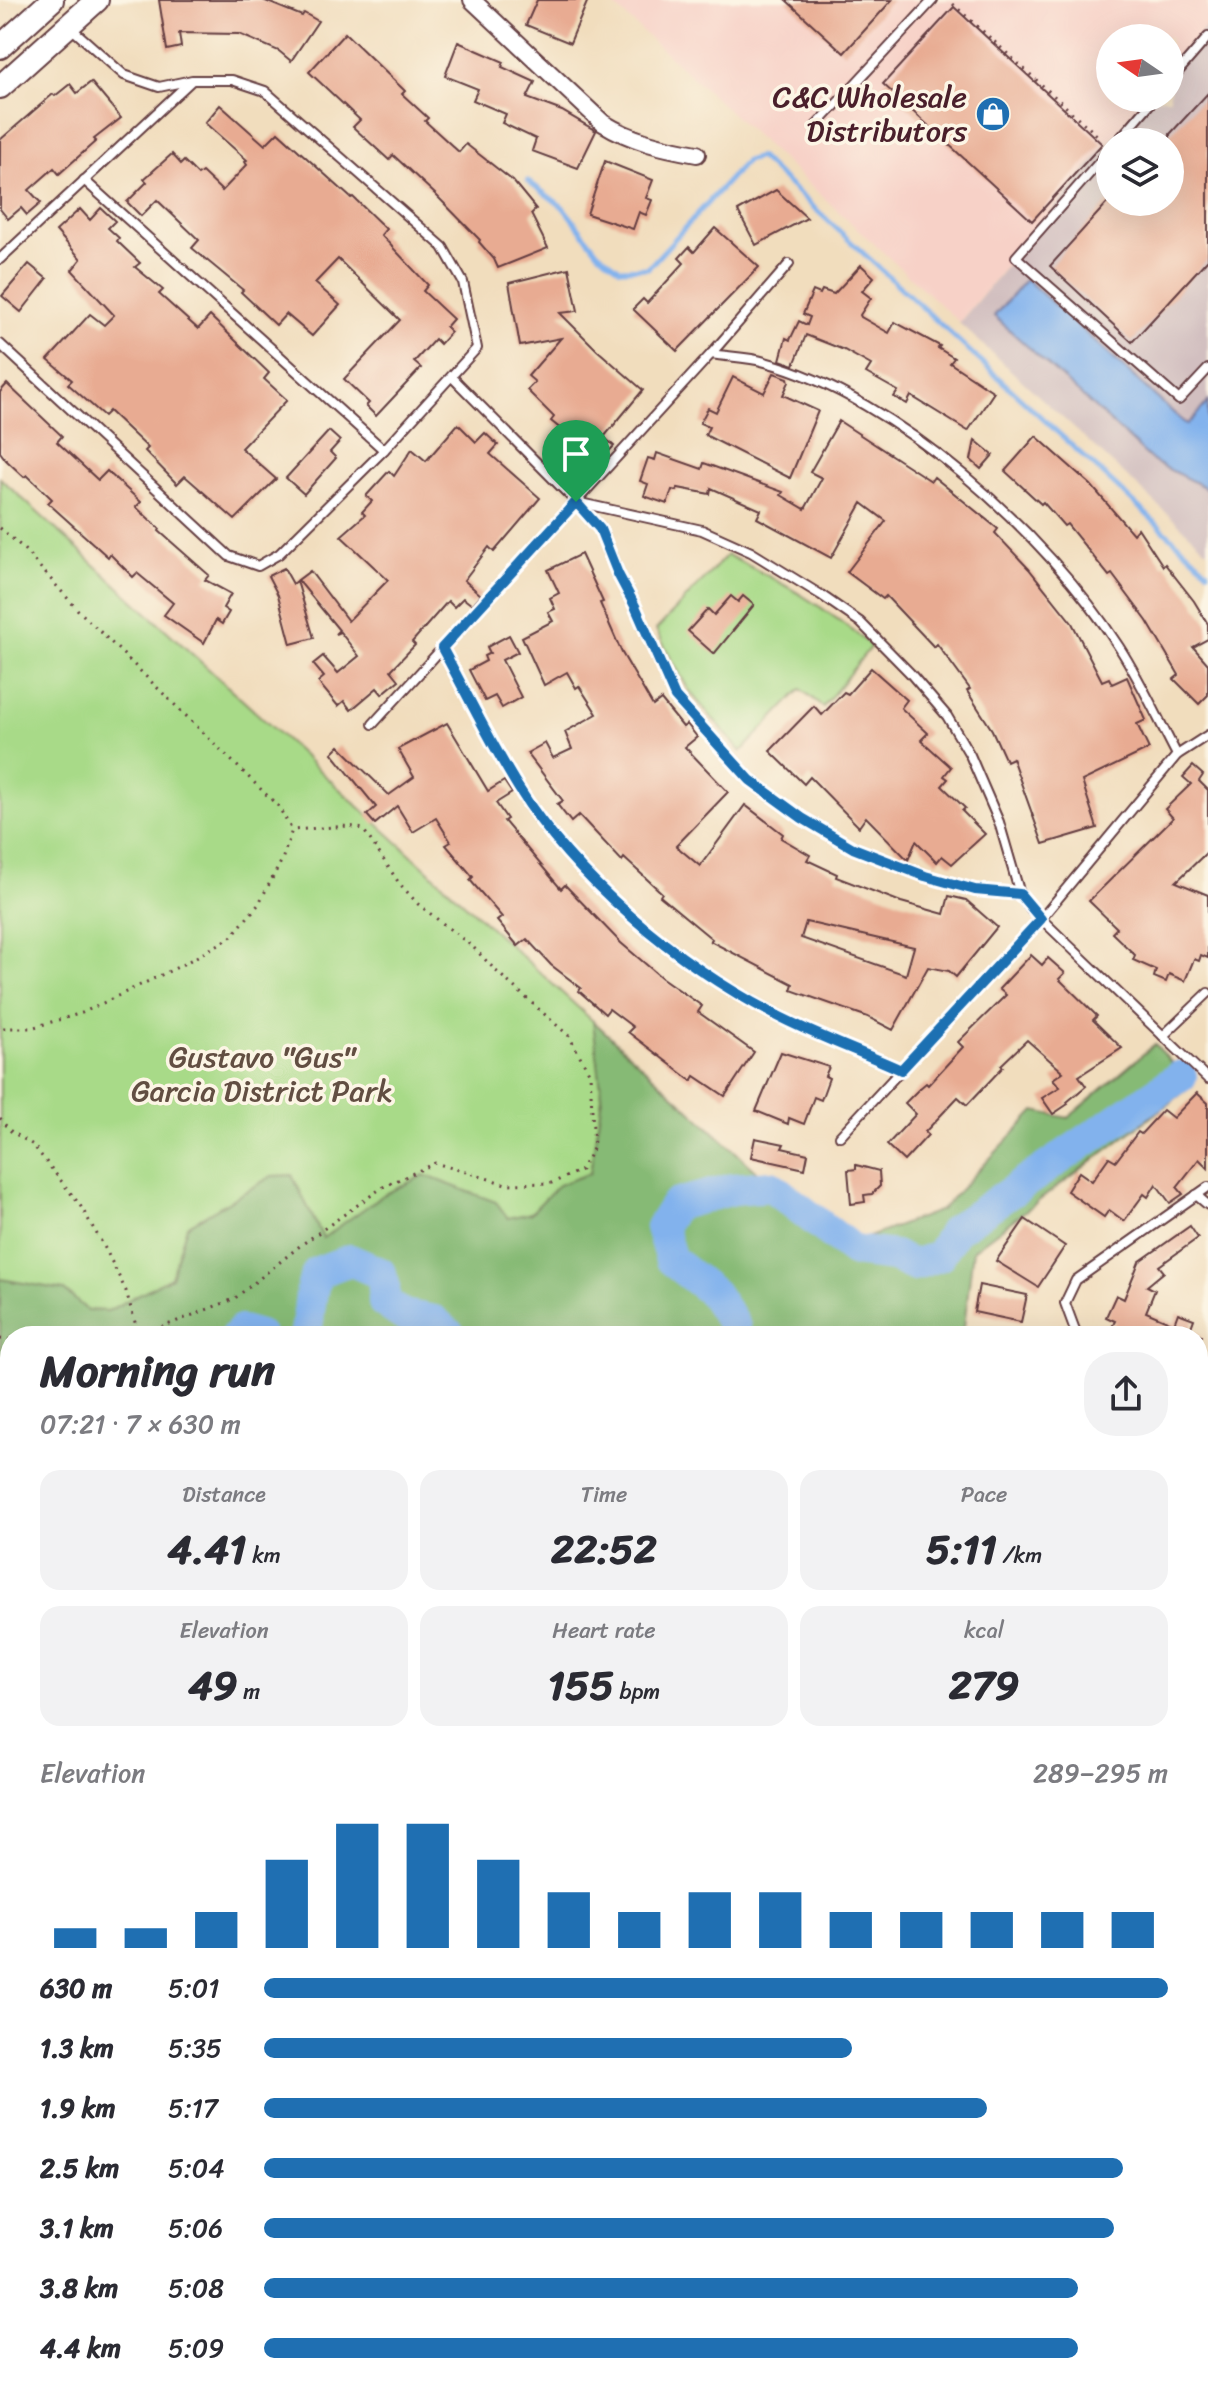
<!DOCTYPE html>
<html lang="en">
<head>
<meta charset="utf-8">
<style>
	body { margin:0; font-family:Sriracha,sans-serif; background:#f2f2f3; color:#2b2b33; height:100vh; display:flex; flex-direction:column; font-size:30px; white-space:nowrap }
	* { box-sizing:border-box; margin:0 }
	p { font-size:26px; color:#7c7c81 }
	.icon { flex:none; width:44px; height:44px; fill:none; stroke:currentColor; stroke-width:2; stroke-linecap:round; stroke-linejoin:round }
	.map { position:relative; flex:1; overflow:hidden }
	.sheet { position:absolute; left:0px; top:1326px; width:1208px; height:1068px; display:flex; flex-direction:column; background:#fff; border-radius:32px 32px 0 0; box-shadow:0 8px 32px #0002 }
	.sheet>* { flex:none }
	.needle { width:52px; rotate:283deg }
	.buttons { position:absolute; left:1096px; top:24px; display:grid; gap:16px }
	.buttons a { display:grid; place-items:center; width:88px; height:88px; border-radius:50%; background:#fff; box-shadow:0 8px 32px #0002; font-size:40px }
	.pin { position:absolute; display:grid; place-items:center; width:68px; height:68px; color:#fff; margin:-82px -34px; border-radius:50% 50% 50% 0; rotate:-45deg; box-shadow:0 0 8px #0007 }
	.pin .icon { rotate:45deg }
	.round { display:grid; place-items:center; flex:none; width:84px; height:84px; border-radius:32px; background:#f2f2f3 }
	.overview { display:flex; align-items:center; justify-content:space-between; height:136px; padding:0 40px }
	h1 { font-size:44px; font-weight:700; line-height:60px }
	.metrics { display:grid; grid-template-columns:repeat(3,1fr); gap:12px; height:136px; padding:8px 40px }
	.metrics div { display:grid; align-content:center; border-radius:20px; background:#f2f2f3; text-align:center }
	.metrics b { font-size:40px; font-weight:700 }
	.metrics small { font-size:22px; font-weight:400 }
	.metrics p { font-size:22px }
	.chart { height:224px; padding:16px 40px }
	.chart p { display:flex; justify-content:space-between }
	.chart svg { width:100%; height:144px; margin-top:8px; stroke:#1f6fb2; stroke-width:6 }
	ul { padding:0 40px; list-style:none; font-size:26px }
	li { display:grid; grid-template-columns:128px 96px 1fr; align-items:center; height:60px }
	li i { height:20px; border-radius:10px; background:#1f6fb2 }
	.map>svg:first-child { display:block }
	.built { fill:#f7d1c7 }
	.industrial { fill:#d2bfc0; fill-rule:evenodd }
	.green { fill:#a8da88; stroke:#797c5a; stroke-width:2 }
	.forest { fill:#86ba74; stroke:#686c50; stroke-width:2 }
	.water { fill:#82b2ed; stroke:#66688c; stroke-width:2 }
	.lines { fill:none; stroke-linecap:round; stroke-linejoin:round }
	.stream { stroke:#82b2ed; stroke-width:5 }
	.river { stroke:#82b2ed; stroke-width:32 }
	.building { fill:#e8ab92; fill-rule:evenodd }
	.lane-casing { stroke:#633c41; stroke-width:12 }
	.street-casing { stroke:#633c41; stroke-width:20 }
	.secondary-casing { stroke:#633c41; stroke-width:26 }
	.path { stroke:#633c41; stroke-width:3; stroke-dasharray:2 6; stroke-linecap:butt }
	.lane { stroke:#fff; stroke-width:8 }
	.street { stroke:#fff; stroke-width:16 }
	.secondary { stroke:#fff; stroke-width:22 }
	.route-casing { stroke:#fff; stroke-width:16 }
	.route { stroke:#1f6fb2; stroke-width:10 }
	.labels { text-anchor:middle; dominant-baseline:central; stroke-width:7; stroke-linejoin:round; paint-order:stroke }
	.poi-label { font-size:30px; fill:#4a1f2b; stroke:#fcf5e5; text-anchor:end }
	.park-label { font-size:30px; fill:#624e42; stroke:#fcf5e5 }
</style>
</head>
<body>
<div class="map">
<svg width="1208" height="2394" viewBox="0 0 1208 2394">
	<rect width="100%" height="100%" fill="#fcf5e5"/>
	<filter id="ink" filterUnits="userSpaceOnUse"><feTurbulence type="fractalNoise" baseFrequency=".0125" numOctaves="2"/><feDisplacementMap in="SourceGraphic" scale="16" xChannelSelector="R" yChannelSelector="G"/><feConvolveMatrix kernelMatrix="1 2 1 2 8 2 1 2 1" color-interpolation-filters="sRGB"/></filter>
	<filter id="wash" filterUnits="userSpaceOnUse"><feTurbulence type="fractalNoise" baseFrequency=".006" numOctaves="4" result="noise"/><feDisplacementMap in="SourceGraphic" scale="32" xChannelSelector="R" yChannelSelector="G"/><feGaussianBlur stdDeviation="1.8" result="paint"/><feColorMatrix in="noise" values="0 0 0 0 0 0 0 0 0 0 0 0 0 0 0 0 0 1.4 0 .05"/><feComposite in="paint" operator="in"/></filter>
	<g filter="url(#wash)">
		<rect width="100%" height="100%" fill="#f1ddbd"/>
		<polygon class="built" points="608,0 1208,0 1208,24 1170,70 1170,38 1110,38 1110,98 1146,98 959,322"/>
		<path class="industrial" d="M1208,24v527l-249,-228 187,-225h24v-28zM1110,142h60v60h-60z"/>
		<g class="green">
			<polygon points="0,478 738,1154 572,1336 10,1336 10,2273 0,2284"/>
			<path d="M727,555c53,26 100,52 144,91l-48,61 -22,-18 -60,63 -52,-61 -33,-61z"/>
		</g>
		<g class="forest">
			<polygon points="593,1021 840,1248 941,1210 1035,1111 1068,1118 1155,1044 1192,1086 973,1250 963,1336 10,1336 10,1676 0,1674 0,1279 64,1290 87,1310 108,1311 171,1277 187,1226 272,1176 292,1175 323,1238 383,1195 424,1175 496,1202 508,1218 531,1213 558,1185 590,1173 602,1097"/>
			<polygon points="1198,1580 1208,1587 1208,2394 1078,2394 1014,2384 1198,2384"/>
			<polygon points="668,2384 911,2384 915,2394 669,2394"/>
		</g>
		<polygon class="water" points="1026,279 1187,425 1208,402 1208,489 1154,462 994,316"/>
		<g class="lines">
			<polyline class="stream" points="528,181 563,207 598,252 620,269 648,268 746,161 759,157 1208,571"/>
			<g class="river">
				<polyline points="236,1336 241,1331 259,1336"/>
				<path d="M305,1336c6,-22 3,-44 13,-64l32,-12 30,13 4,11v18l19,13 31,6 17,15"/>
				<polyline points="731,1336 735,1327 713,1293 671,1260 661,1227 675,1205 733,1189 771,1186 854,1251 894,1256 913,1265 939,1256 955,1230 1181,1076"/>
				<polyline points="0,1467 10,1474"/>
			</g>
		</g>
		<g id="blocks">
			<g class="building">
				<polygon points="159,0 263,0 302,16 304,13 318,21 291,61 279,51 239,34 179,33 181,47 167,50"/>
				<polygon points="537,0 588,0 570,43 526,25"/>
				<polygon points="786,0 892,0 844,53"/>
				<polygon points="954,7 1102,144 1032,221 883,84"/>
				<polygon points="345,33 405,91 402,94 428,118 425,121 459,152 466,144 513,181 536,209 531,214 548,248 498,268 494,259 479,242 480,240 435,194 393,155 389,160 353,127 360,120 309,72"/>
				<polygon points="458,42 504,62 502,67 535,82 527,98 562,111 596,131 578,168 532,151 536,139 502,123 506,114 473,100 478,89 445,76"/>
				<polygon points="91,82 121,118 94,139 96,141 59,174 54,168 29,190 41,203 27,215 21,208 8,219 0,209 0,140 53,94 55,96 70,84 77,93"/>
				<polygon points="1208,93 1208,259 1132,342 1050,266 1108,202 1170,202 1170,134"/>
				<polygon points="220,105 265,145 278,132 351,198 353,197 386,229 381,235 428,285 423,291 453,319 446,327 451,332 440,344 435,339 414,362 421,368 376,416 366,406 369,403 344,379 400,320 338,259 315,283 340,305 312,336 286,314 276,325 241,292 243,290 192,248 199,240 157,200 141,216 127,202 147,182 144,179 172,154 181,164 184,161 198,175 202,172 222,191 247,165 245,162 247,160 205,123"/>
				<polygon points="605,161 653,180 646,198 652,200 646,215 639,212 633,229 587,214"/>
				<polygon points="776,190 807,218 756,245 738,211"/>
				<polygon points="101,208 115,221 108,228 119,238 117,241 140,263 135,267 163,290 159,294 198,329 210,316 269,373 264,379 287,400 241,448 276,479 235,520 185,476 177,484 145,451 148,448 109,411 104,416 68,384 72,380 48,360 90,314 104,325 114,315 72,270 81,259 56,231 80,209 90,220"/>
				<polygon points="715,228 759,267 677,351 633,309 643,299 647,303 684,263 679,258 689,247 694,252"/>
				<polygon points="29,264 47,279 21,312 2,296"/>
				<polygon points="861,265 874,277 862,291 871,298 860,315 861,317 889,333 895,322 940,346 938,348 954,358 950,363 994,392 968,431 911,396 907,404 894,397 898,391 866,373 871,365 844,350 806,335 794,365 780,360 786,338 790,340 799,321 807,325 810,317 803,314 813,291 820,294 822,290 834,294"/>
				<polygon points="569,268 578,311 560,313 597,350 643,390 604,437 614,446 600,461 551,421 554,417 527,390 535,382 528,376 561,338 520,346 509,283"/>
				<polygon points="774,373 788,378 789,382 783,395 818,411 790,478 705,435 709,427 700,423 708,408 716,412 733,377 764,393"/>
				<polygon points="7,384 62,436 57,442 98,480 107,471 141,502 136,507 160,529 159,531 209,575 205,580 231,594 223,608 229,612 222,624 216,620 204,643 164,615 173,603 137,573 133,577 110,554 108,557 48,503 52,499 27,475 24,477 6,460 0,452 0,392"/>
				<polygon points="839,421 931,481 934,477 998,529 995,533 1029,569 1072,623 1102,681 1109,678 1112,684 1127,677 1146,720 1137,724 1149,749 1082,781 1097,828 1043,844 1012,758 1006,761 992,730 967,691 970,689 937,644 934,647 886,596 883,599 847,572 886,521 862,503 831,558 757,518 761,510 711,488 710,494 678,488 677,491 672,490 667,504 644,496 648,484 640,481 648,458 655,460 657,453 702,469 704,463 783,492 781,495 805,509 822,478 810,472"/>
				<polygon points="458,424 476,442 485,433 498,445 490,454 540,498 494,552 489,547 464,580 481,595 472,605 463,598 454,607 448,601 412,642 415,645 391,670 399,680 382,694 377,688 351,710 344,701 338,706 318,682 324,677 313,664 323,656 338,673 359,656 340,632 335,634 339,630 298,580 310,571 348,621 388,580 341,536 365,515 362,512 372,501 366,496 389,471 394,476 412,449 426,461"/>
				<polygon points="329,431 340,441 330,452 336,458 304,494 286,478"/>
				<polygon points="1036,436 1091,485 1133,534 1138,528 1163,566 1165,564 1194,601 1208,624 1208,639 1193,647 1208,664 1208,695 1199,704 1174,679 1179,675 1147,621 1112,574 1109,576 1067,524 1064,526 1043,502 1041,504 1005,471"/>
				<polygon points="975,440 993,455 981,469 971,460"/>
				<path d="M581,554l22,48 -3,1 22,50 31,53 8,-6 22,27 4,-3 10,13 -12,10 43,45 -52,54 24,20 45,-61 38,29 -2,4 29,17 -3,5 30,14 -1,3 65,25 43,12 5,-18 17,4 31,27 -41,50 -7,-6 -21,-4 -35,63 -25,-13 -77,-27 2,-6 -83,-43 2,-2 -52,-43 2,-3 -38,-35 -2,3 -43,-46 -8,7 -14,-18 6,-3 -36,-48 18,-10 8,15 19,-9 -7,-17 32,-18 -18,-28 -3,2 -9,-16 -23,13 -22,-48 31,-16 -5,-9 7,-3 -5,-11 9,-5 -11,-23zM806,922l108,25 -8,28 -105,-37z"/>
				<polygon points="284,568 293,584 297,581 314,638 291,644 278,595 268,576"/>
				<polygon points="731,596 738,602 743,596 754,605 714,654 688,631 708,609 714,615"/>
				<polygon points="509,635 518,652 502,660 521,697 502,708 495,696 485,701 469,670 486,661 484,656 490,653 487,647"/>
				<polygon points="871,668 907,700 901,708 928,733 921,740 951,767 944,776 948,779 942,786 965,808 962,811 985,834 952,864 942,856 937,862 916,841 908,860 866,817 859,827 810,777 804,784 770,751 814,706 822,715 844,692 848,694"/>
				<polygon points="447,723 488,791 504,781 512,793 496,803 507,819 504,821 561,889 565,885 621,943 662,978 702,1006 698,1012 754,1052 725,1096 695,1076 692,1081 628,1032 633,1027 609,1009 605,1014 579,991 581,988 551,965 527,939 518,946 497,921 502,917 470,880 473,877 446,845 451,842 436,818 413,832 397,806 375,824 367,815 376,807 332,753 339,746 389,795 414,777 398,749"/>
				<polygon points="1193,766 1203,775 1199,781 1208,790 1208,851 1176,882 1208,895 1208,958 1201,955 1199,961 1194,959 1185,981 1169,974 1166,982 1154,977 1156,970 1133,960 1135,955 1112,933 1117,928 1089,901 1173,818 1165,809 1191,784 1183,777"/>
				<polygon points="1031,955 1042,965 1048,958 1065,973 1059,979 1097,1016 1093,1020 1122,1048 1079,1076 1086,1086 1067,1102 1068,1104 1053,1114 1042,1098 1060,1087 1053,1079 1063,1072 1027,1040 1001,1065 1003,1067 967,1105 958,1097 925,1132 928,1135 904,1161 887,1145 916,1114 905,1103 919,1089 926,1083 928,1085 963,1047 958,1042 1006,995 999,989"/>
				<polygon points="781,1052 829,1067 825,1076 829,1078 821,1100 814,1097 804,1124 789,1118 788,1124 756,1111"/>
				<polygon points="1197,1093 1208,1103 1208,1168 1199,1159 1177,1187 1183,1194 1170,1203 1156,1184 1148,1197 1144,1194 1124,1221 1109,1210 1104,1217 1067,1191 1079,1172 1092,1181 1109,1157 1116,1161 1138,1132 1141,1134 1163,1110 1173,1118"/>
				<polygon points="755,1138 784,1144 782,1148 808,1154 805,1169 751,1157"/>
				<polygon points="856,1165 879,1171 880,1186 872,1194 864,1195 865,1202 851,1204 848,1170 856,1169"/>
				<polygon points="1025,1219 1065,1246 1038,1287 996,1261"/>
				<polygon points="1190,1226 1198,1238 1159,1266 1164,1272 1147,1286 1155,1290 1146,1312 1174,1324 1178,1313 1194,1319 1190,1330 1203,1336 1128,1336 1111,1329 1115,1321 1106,1317 1116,1295 1124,1299 1139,1262"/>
				<polygon points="979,1285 1027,1295 1021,1322 974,1312"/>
			</g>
		</g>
	</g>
	<g filter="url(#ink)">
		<use href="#blocks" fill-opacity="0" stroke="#633c41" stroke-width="2"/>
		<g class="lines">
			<g class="lane-casing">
				<g id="lane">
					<polyline points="1170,81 1208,37"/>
					<polyline points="815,127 933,0"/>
					<polyline points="1117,142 1155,98"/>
					<polyline points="1110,150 1016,257 1179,400 1208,369"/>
					<polyline points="84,180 384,450"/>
					<polyline points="0,259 191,81"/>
					<polyline points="0,344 229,556 258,566 279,554 384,450 477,348 463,282 443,247 265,91 232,80 192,80 159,87 124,75 70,27"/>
					<path d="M711,354c18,3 37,3 54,8 131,35 283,173 354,285 22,34 39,72 58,108"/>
					<polyline points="452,377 576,502 600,529 618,574 635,606 675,697 750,780 802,818 853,848 925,876 975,890 1020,894"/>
					<polyline points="576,502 702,530 751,552 821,595 860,622 910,673 947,716 970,755 999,822 1020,894 1032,910 1208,1079"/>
					<path d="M442,648c25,46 48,94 76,139 57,92 159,177 256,227 40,21 85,37 127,56"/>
					<polyline points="373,724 711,354 789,264"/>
					<polyline points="1163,1036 1208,993"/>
					<polyline points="840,1136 1041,919 1177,755 1208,735"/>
					<polyline points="1196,1195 1208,1205"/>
					<polyline points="1080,1336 1075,1330 1065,1303 1076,1280 1208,1187"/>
					<polyline points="1198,1450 1208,1459"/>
					<polyline points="0,2329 10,2316"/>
					<polyline points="386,2384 469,2394"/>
					<polyline points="636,2384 637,2394"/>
					<polyline points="141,2394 142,2384"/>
					<polyline points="191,2394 200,2384"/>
					<polyline points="370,2394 372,2384"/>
					<polyline points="489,2394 491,2384"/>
				</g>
			</g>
			<g class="street-casing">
				<path id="street" d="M472,0l131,123c29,18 60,25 94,31"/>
			</g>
			<g class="secondary-casing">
				<g id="secondary">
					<polyline points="0,47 52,0"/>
					<polyline points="0,87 97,0"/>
				</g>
			</g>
			<g class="path">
				<polyline points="953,4 1099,137"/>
				<polyline points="0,528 22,547 78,610 278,806 292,830 282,860 258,905 230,938 178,967 82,1013 31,1028 0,1028"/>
				<polyline points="0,1118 9,1130 33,1145 80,1205 106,1250 126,1291 139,1336 234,1299 301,1245 383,1187 435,1163 506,1184 552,1183 581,1170 594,1147 590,1074 569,1036 496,971 474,948 418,904 399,883 363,829 349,826 292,830"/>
				<polyline points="127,1336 139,1336"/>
				<polyline points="0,1339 10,1340"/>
				<polyline points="0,1745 10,1748"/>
				<polyline points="926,2384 1014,2389 1035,2394"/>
				<polyline points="660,2393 681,2384 689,2384"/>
			</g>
			<use href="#lane" class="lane"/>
			<use href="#street" class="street"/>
			<use href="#secondary" class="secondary"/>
		</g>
	</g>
	<g class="lines" filter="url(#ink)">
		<g class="route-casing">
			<path id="route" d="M576,502l24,27 18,45 17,32 40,91 75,83 52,38 51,30 72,28 50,14 45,4 21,25 -140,151c-42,-19 -87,-35 -127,-56 -97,-50 -199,-135 -256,-227 -28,-45 -51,-93 -76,-139z"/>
		</g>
		<use href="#route" class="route"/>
	</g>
	<defs>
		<g id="shop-disc" transform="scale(1.8)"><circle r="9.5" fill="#1f6fb2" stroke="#fcf5e5"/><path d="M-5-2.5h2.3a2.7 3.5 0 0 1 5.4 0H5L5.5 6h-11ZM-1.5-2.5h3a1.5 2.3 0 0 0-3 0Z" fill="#fff"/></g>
	</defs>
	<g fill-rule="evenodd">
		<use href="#shop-disc" x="993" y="114"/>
	</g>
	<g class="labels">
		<g class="poi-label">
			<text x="967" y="97">C&amp;C Wholesale<tspan x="967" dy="34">Distributors</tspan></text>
		</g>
		<g class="park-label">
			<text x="262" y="1057">Gustavo "Gus"<tspan x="262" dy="34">Garcia District Park</tspan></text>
		</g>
	</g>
</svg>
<div class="buttons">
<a><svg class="needle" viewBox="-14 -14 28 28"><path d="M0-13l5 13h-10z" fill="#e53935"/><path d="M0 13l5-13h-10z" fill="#7c7c81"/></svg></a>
<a><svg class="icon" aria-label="layers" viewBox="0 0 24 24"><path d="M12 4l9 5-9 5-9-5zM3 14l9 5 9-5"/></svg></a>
</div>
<div class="pin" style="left:576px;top:502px;background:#1e9e55"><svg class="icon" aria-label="arrive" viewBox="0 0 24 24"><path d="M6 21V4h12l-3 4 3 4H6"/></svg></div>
<section class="sheet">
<div class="overview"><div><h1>Morning run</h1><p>07:21 · 7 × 630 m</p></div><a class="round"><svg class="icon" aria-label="share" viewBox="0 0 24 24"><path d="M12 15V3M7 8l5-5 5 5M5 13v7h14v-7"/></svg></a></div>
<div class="metrics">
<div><p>Distance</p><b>4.41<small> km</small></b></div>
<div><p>Time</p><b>22:52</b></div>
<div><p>Pace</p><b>5:11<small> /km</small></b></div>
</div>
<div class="metrics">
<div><p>Elevation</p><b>49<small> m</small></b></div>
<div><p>Heart rate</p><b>155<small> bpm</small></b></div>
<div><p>kcal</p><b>279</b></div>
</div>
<div class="chart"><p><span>Elevation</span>289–295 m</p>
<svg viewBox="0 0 160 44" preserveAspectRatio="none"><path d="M5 44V38M15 44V38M25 44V33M35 44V17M45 44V6M55 44V6M65 44V17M75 44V27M85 44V33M95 44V27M105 44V27M115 44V33M125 44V33M135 44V33M145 44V33M155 44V33"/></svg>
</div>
<ul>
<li><b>630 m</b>5:01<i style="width:100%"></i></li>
<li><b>1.3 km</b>5:35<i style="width:65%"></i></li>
<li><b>1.9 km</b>5:17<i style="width:80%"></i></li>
<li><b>2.5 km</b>5:04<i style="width:95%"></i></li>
<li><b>3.1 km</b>5:06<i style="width:94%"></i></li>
<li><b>3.8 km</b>5:08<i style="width:90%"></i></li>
<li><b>4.4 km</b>5:09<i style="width:90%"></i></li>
</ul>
</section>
</div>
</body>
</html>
